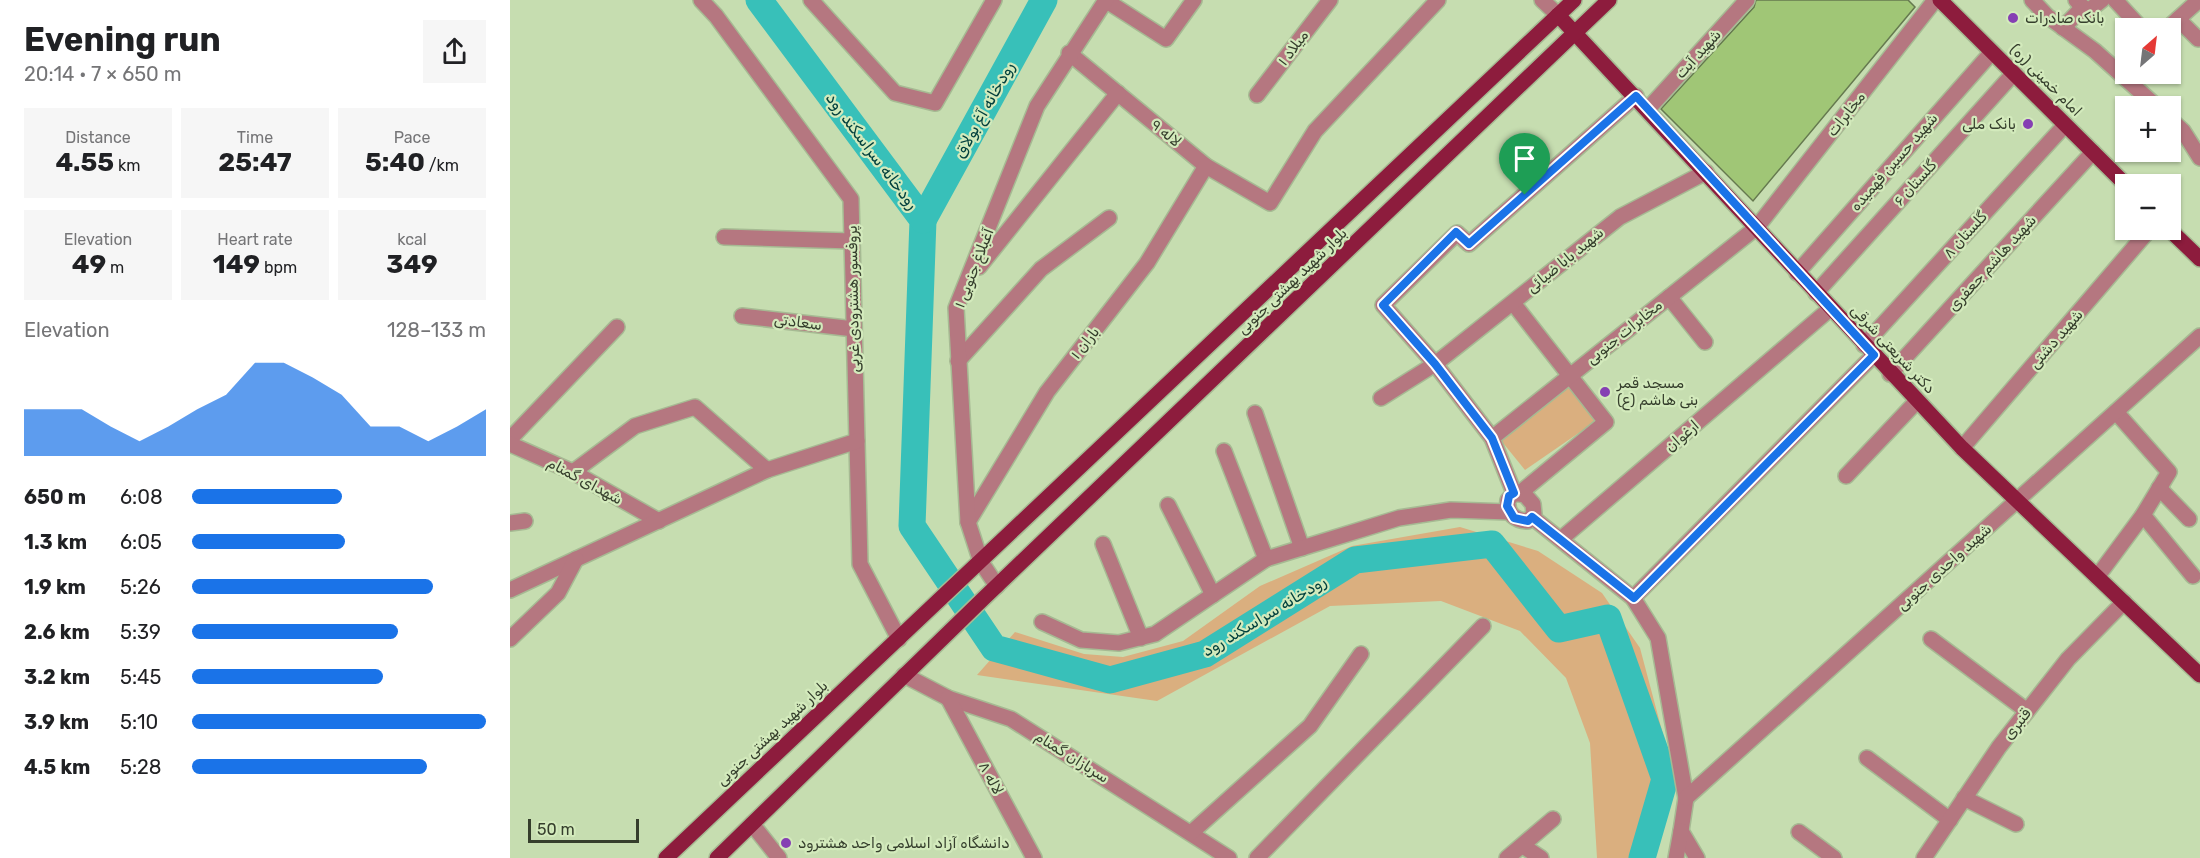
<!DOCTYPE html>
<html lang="en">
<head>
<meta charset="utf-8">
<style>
	body { margin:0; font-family:Rubik,Vazirmatn,sans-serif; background:#f6f6f6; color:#202124; height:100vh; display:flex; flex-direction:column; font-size:22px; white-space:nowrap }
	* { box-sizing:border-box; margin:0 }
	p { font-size:20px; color:#757577 }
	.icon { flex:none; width:33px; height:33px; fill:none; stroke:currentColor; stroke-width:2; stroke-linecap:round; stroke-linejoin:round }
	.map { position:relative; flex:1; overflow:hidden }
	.drawer { display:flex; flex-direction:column; background:#fff; width:510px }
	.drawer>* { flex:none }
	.needle { width:39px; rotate:28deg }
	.fabs { position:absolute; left:1605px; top:18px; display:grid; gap:12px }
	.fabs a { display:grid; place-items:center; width:66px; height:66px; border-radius:0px; background:#fff; box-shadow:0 2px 4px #0004; font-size:30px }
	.scale { position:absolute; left:18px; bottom:15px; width:111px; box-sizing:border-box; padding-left:6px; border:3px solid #353e2c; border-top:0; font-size:16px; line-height:21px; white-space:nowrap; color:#353e2c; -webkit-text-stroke:4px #d3eabc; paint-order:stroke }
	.pin { position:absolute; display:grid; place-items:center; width:51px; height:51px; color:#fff; margin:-62px -26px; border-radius:50% 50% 50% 0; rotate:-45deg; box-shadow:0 0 6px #0007 }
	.pin .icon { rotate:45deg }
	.round { display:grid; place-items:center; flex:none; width:63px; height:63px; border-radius:0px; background:#f6f6f6 }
	.headline { display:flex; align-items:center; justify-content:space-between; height:102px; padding:0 24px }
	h1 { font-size:33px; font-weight:700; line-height:45px }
	.stats { display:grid; grid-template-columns:repeat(3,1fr); gap:9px; height:102px; padding:6px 24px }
	.stats div { display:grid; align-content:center; border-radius:0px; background:#f6f6f6; text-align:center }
	.stats b { font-size:26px; font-weight:700 }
	.stats small { font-size:16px; font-weight:400 }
	.stats p { font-size:16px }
	.chart { height:168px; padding:12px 24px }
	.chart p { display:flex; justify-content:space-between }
	.chart svg { width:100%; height:108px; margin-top:6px; fill:#1a73e8; opacity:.7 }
	ul { padding:0 24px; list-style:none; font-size:20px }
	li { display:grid; grid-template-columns:96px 72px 1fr; align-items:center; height:45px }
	li i { height:15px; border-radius:8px; background:#1a73e8 }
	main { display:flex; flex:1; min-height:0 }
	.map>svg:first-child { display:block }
	.green { fill:#daaf7f }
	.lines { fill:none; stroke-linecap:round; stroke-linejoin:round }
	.river { stroke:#38c0b9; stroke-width:27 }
	.building { fill:#a0c676; stroke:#65794f; stroke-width:1.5 }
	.minor-casing { stroke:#a6ba93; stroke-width:18 }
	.major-casing { stroke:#a6ba93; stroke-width:18 }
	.minor { stroke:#b57780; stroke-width:15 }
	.major { stroke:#8d1c3d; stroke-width:15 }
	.route-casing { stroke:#fff; stroke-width:12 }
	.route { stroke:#1a73e8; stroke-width:8 }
	.poi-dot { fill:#853fb3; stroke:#d3eabc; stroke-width:2 }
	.labels { text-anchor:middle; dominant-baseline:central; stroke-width:4.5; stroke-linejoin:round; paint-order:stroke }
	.poi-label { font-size:15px; fill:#353e2c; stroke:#d3eabc; text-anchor:start }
	.street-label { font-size:15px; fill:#353e2c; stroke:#d3eabc }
	.water-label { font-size:16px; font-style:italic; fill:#03413e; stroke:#d3eabc }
</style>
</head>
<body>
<main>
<section class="drawer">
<div class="headline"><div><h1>Evening run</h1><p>20:14 · 7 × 650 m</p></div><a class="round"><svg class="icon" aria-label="share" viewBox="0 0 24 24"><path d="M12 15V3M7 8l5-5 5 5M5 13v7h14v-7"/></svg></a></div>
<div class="stats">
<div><p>Distance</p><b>4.55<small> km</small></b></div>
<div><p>Time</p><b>25:47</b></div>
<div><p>Pace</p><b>5:40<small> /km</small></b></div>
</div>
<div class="stats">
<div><p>Elevation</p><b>49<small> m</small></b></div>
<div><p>Heart rate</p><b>149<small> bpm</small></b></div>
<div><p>kcal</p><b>349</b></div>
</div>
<div class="chart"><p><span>Elevation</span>128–133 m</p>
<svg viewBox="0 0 160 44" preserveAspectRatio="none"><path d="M0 44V25L10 25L20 25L30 32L40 38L50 32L60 25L70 19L80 6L90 6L100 12L110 19L120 32L130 32L140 38L150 32L160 25V44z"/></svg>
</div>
<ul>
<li><b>650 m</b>6:08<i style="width:51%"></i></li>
<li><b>1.3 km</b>6:05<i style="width:52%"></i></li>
<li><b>1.9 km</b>5:26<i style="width:82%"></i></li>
<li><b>2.6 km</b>5:39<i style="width:70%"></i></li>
<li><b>3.2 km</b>5:45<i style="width:65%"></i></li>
<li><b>3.9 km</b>5:10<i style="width:100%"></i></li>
<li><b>4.5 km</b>5:28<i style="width:80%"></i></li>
</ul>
</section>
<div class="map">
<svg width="1690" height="858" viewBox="0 0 1690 858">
	<rect width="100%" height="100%" fill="#c6ddb0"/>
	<g class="green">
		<polygon points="1062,382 1089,419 1015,470 989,438"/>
		<polygon points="950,527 1028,551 1092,593 1130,648 1163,772 1144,858 1087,858 1080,743 1056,678 1010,631 931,601 820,606 647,701 467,675 505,632 574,654 613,657 673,641 750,586 842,546"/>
	</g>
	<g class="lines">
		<g class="river">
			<polyline points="249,0 413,220 402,526 484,648 600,680 695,654 845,560 982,544 1049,629 1098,618 1155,779 1132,858"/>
			<polyline points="413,220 534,0"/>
		</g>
	</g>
	<polygon class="building" points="1246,0 1398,0 1405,7 1243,201 1151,109 1244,7"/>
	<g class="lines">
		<g class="minor-casing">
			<g id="minor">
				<polyline points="191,0 206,16 341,199 350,564 389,639"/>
				<polyline points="301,0 385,93 425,103 484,0"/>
				<polyline points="595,0 656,39 684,0"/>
				<polyline points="1032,0 1048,15"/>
				<polyline points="1522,0 1537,16 1585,51 1646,106"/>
				<polyline points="1566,0 1577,12 1592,0"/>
				<polyline points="1605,0 1631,28"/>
				<polyline points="1668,19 1688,39"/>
				<polyline points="1553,28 1573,7"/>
				<polyline points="1658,28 1689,0"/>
				<polyline points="559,53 696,166 760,203 805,131 928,0"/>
				<polyline points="747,95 820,0"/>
				<polyline points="1138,109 1237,0"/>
				<polyline points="1660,119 1673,131 1690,158"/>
				<polyline points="214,237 342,241"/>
				<polyline points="469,267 608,93"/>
				<polyline points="1287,273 1482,52"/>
				<polyline points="1306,293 1504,73"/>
				<polyline points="1159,297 1195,342"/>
				<polyline points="1003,303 1096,422 1010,493"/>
				<polyline points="232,316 344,329"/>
				<polyline points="1354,345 1555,125"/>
				<polyline points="448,361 531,269 599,218"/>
				<polyline points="1380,374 1583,152"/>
				<polyline points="871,398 925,364 1110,217 1196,172"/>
				<polyline points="745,413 792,548"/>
				<polyline points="982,438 1247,227 1425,0"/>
				<polyline points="0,439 107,327"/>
				<polyline points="0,444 63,472 149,521"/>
				<polyline points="1452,448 1639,230"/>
				<polyline points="714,451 756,559"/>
				<polyline points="63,472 125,426 185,407 257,470"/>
				<polyline points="1336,476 1407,401"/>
				<polyline points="1649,488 1679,519"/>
				<polyline points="1004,493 982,438 925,364 873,305 947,233 959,244 1126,96"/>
				<path d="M1004,493l11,2 8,9 1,10 -6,7c-12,0 -22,-7 -20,-21z"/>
				<polyline points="658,505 703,595"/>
				<polyline points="1633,515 1683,576"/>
				<polyline points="1022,517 1123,598 1148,638 1176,798 1171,831 1187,858"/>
				<polyline points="458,522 537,392 637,263 696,166"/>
				<polyline points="0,523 15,521"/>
				<polyline points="1051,539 1321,308"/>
				<polyline points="593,544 631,638"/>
				<polyline points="1587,577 1633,515 1659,472 1606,412"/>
				<polyline points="487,586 471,562 458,522 446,308 527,106 596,0"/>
				<polyline points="0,590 257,470 347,441"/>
				<polyline points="1123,598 1364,355"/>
				<polyline points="532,622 571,640 609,643 645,634 756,559 889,518 941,510 999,512"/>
				<polyline points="0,639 48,593 66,559"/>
				<polyline points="1421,639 1517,711"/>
				<polyline points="394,675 438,698 501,719 719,858"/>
				<polyline points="438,698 524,858"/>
				<polyline points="1357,758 1440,820"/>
				<polyline points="1176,798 1690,336"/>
				<polyline points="1454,798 1506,824"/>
				<polyline points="242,824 269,858"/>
				<polyline points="682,832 800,726 851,654"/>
				<polyline points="1289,832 1324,858"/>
				<polyline points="1013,846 1031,858"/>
				<polyline points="747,858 973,626"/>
				<polyline points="997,858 1043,819"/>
				<polyline points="1166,858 1171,831"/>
				<polyline points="1414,858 1489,747 1558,659 1614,602"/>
			</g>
		</g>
		<g class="major-casing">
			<g id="major">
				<polyline points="1430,0 1616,185"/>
				<polyline points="1048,15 1452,448 1690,675"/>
				<polyline points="1660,230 1690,259"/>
				<polyline points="156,858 1064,0"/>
				<polyline points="207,858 474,598 1099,0"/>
			</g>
		</g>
		<use href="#minor" class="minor"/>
		<use href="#major" class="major"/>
	</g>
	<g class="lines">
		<g class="route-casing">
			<polygon id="route" points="1126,96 1364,355 1124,598 1022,517 1018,521 1004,518 997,506 999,496 1004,493 982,438 925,364 873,305 946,232 959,244"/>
		</g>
		<use href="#route" class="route"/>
	</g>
	<g class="poi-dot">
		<circle cx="1503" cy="18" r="6"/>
		<circle cx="1518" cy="124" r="6"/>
		<circle cx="1095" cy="392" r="6"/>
		<circle cx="276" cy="843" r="6"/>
	</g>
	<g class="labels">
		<g class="poi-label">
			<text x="1515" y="18">بانک صادرات</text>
			<text x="1506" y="124" text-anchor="end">بانک ملی</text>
			<text x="1107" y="383">مسجد قمر<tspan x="1107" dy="17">بنی هاشم (ع)</tspan></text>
			<text x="288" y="843">دانشگاه آزاد اسلامی واحد هشترود</text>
		</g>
		<g class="street-label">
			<text transform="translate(783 48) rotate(-53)">میلاد ۱</text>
			<text transform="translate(1188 54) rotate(-48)">شهید آیت</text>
			<text transform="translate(1536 80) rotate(45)">امام خمینی (ره)</text>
			<text transform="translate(1336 114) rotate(-52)">مخابرات</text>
			<text transform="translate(656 133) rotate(39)">لاله ۹</text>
			<text transform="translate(1384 162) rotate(-49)">شهيد حسین فهمیده</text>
			<text transform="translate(1405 183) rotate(-48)">گلستان ۶</text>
			<text transform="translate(1455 235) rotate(-48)">گلستان ۸</text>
			<text transform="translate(1055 260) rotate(-39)">شهيد بابا ضيائی</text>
			<text transform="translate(1482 263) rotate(-48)">شهيد هاشم جعفری</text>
			<text transform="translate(464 268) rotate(-69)">آغبلاغ جنوبی ۱</text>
			<text transform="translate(782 281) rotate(-44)">بلوار شهید بهشتی جنوبی</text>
			<text transform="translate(343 299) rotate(-91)">پروفسور هشترودی غربی</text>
			<text transform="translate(288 322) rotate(7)">سعادتی</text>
			<text transform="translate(1114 332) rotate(-39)">مخابرات جنوبی</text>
			<text transform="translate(1546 339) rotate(-49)">شهید دشتی</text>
			<text transform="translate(575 343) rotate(-52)">باران ۱</text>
			<text transform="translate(1383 349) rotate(47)">دکتر شریعتی شرقی</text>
			<text transform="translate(1172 436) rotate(-41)">ارغوان</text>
			<text transform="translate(75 481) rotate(28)">شهدای گمنام</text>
			<text transform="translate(1434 567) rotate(-42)">شهید واحدی جنوبی</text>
			<text transform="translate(1507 724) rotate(-52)">قنبری</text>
			<text transform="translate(262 733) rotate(-43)">بلوار شهید بهشتی جنوبی</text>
			<text transform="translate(562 757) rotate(32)">سربازان گمنام</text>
			<text transform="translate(481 778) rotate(62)">لاله ۸</text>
		</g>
		<g class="water-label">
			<text transform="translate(474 110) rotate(-61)">رودخانه آغ بولاق</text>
			<text transform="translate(362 151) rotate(53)">رودخانه سراسکند رود</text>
			<text transform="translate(754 616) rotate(-31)">رودخانه سراسکند رود</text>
		</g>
	</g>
</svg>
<div class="fabs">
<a><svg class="needle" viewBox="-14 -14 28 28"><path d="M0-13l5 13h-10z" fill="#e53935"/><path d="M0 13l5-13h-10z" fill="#757577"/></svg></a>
<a>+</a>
<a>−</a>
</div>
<div class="scale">50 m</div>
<div class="pin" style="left:1015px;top:195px;background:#1e9e55"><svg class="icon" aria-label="arrive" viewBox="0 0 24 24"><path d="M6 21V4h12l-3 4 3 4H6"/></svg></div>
</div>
</main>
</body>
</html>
